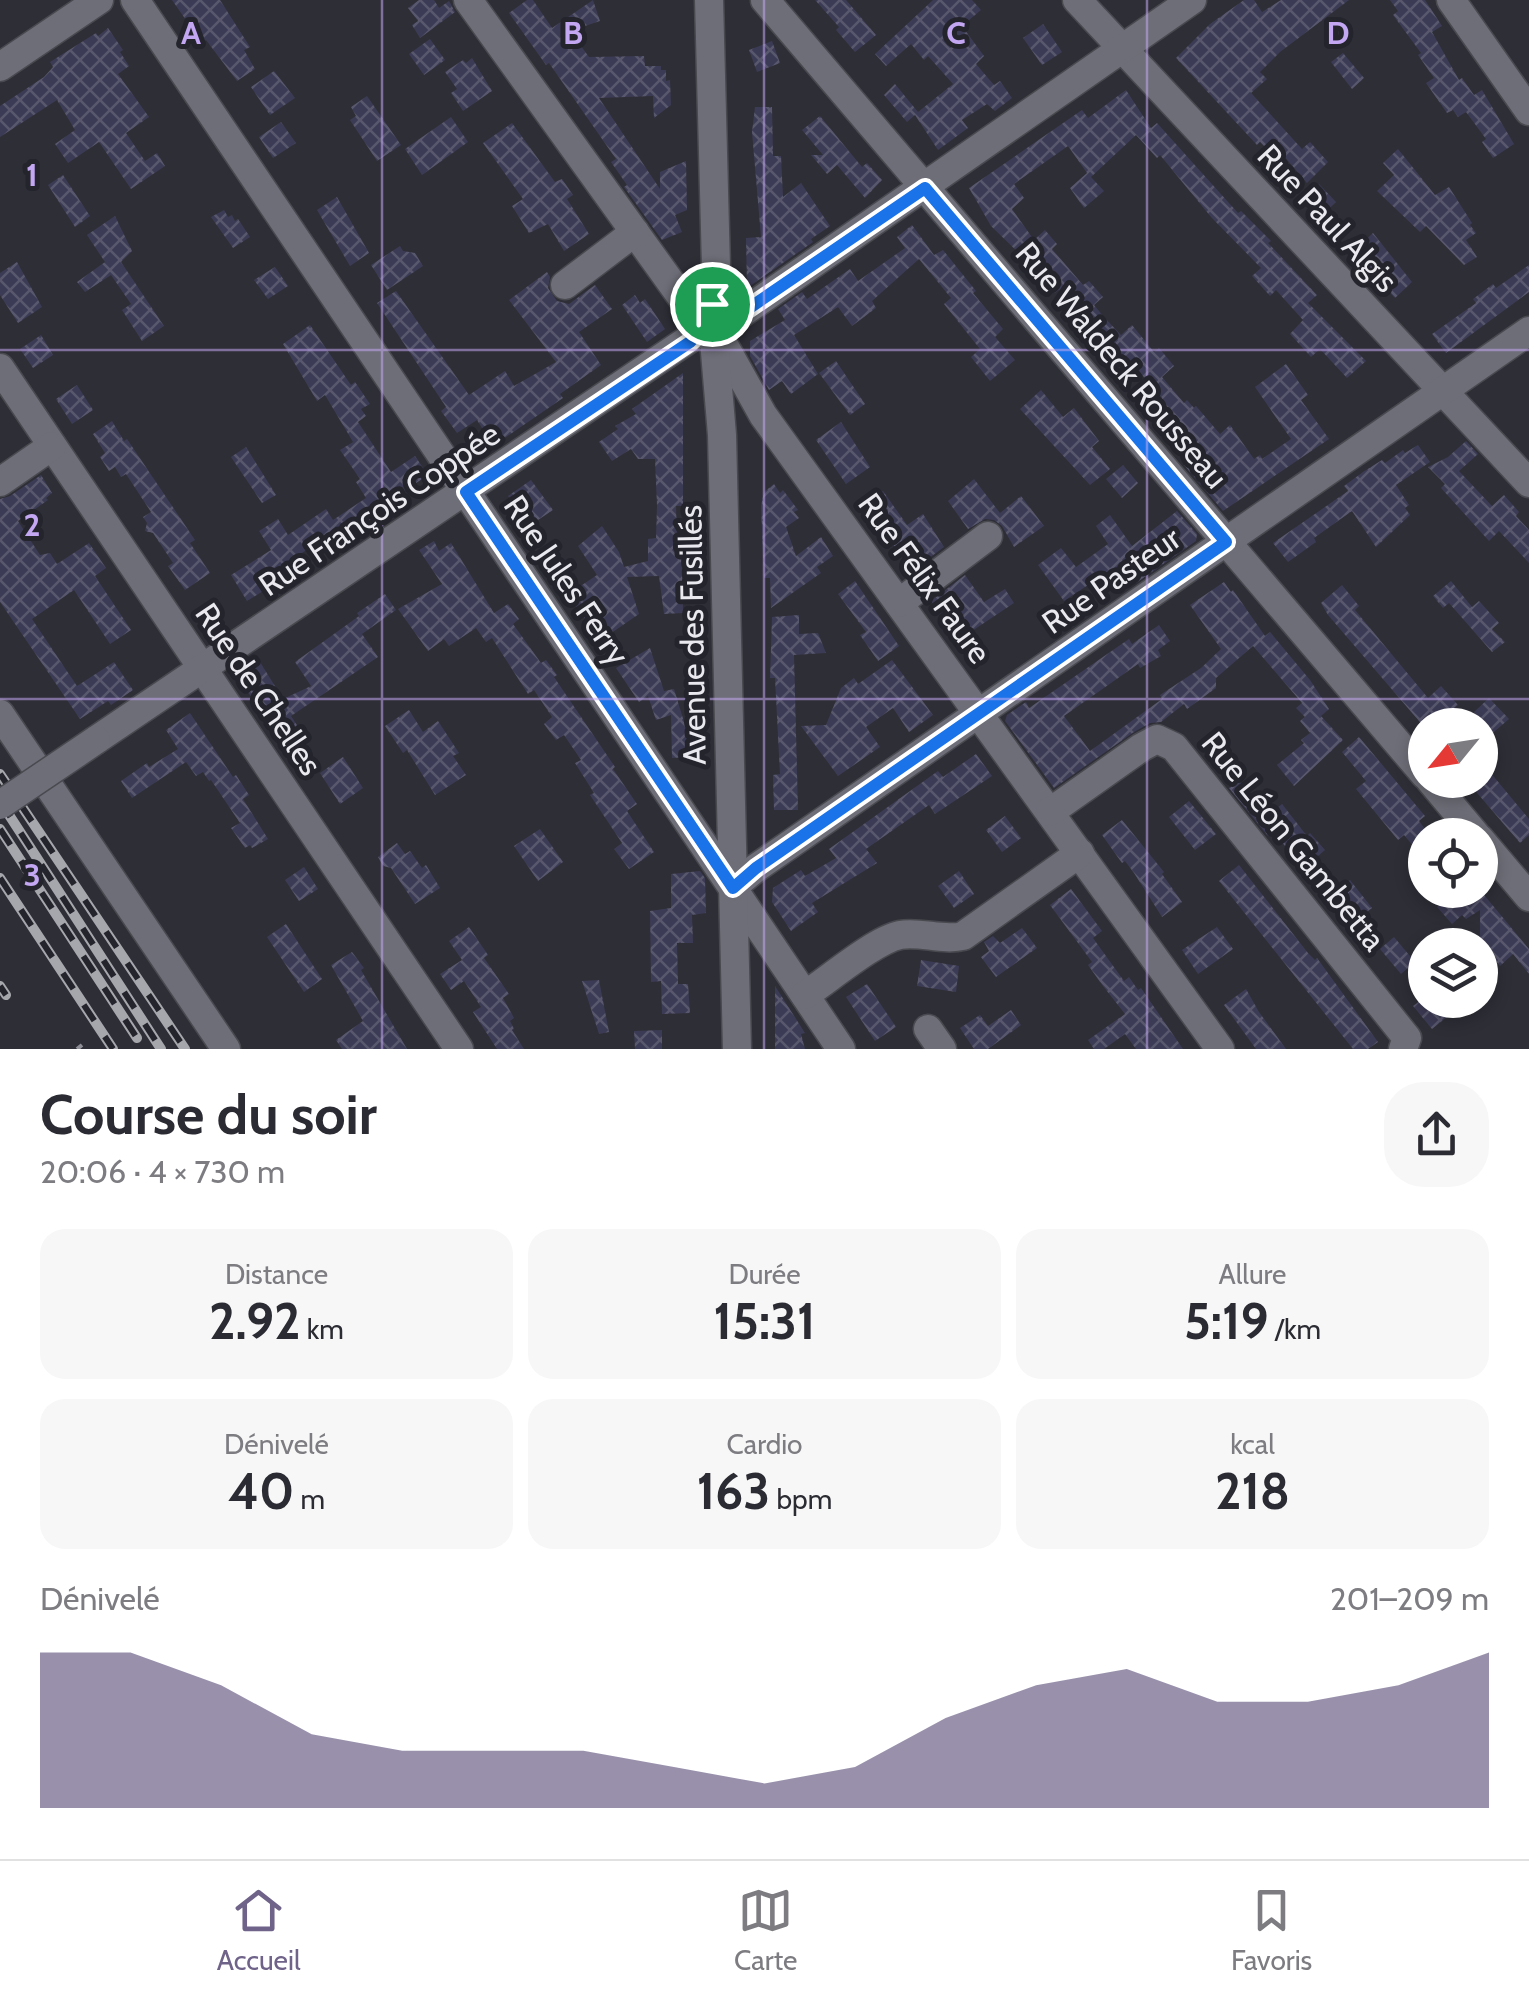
<!DOCTYPE html>
<html lang="fr">
<head>
<meta charset="utf-8">
<style>
	body { margin:0; font-family:Cabin,sans-serif; background:#f7f7f7; color:#2b2b33; height:100vh; display:flex; flex-direction:column; font-size:38px; white-space:nowrap }
	* { box-sizing:border-box; margin:0 }
	p { font-size:32px; color:#7c7c81 }
	.icon { flex:none; width:55px; height:55px; fill:none; stroke:currentColor; stroke-width:2; stroke-linecap:round; stroke-linejoin:round }
	.map { position:relative; height:1049px; overflow:hidden }
	.panel { display:flex; flex-direction:column; background:#fff; flex:1 }
	.panel>* { flex:none }
	.needle { width:65px; rotate:240deg }
	.tools { position:absolute; left:1408px; top:708px; display:grid; gap:20px }
	.tools a { display:grid; place-items:center; width:90px; height:90px; border-radius:50%; background:#fff; box-shadow:0 5px 15px #0003; font-size:50px }
	.pin { position:absolute; display:grid; place-items:center; width:85px; height:85px; color:#fff; margin:-42px; border:5px solid #fff; border-radius:50%; box-shadow:0 2px 10px #0007 }
	.round { display:grid; place-items:center; flex:none; width:105px; height:105px; border-radius:40px; background:#f7f7f7 }
	.summary { display:flex; align-items:center; justify-content:space-between; height:170px; padding:0 40px }
	h1 { font-size:55px; font-weight:800; line-height:75px }
	.metrics { display:grid; grid-template-columns:repeat(3,1fr); gap:15px; height:170px; padding:10px 40px }
	.metrics div { display:grid; align-content:center; border-radius:25px; background:#f7f7f7; text-align:center }
	.metrics b { font-size:50px; font-weight:800 }
	.metrics small { font-size:28px; font-weight:400 }
	.metrics p { font-size:28px }
	.chart { height:280px; padding:20px 40px }
	.chart p { display:flex; justify-content:space-between }
	.chart svg { width:100%; height:180px; margin-top:10px; fill:#6f6389; opacity:.7 }
	.tabs { display:flex; justify-content:space-around; align-items:center; height:140px; border-top:2px solid #e1e1e2; background:#fff; font-size:28px; color:#7c7c81 }
	.tabs a { display:grid; justify-items:center; gap:5px }
	.tabs .on { color:#6f6389 }
	.map>svg:first-child { display:block }
	.building { fill:url(#building-cross-hatch) }
	.lines { fill:none; stroke-linecap:round; stroke-linejoin:round }
	.minor-casing { stroke:#494950; stroke-width:31 }
	.path { stroke:#8f8f97; stroke-width:4; stroke-dasharray:10 5; stroke-linecap:butt }
	.minor { stroke:#6e6e78; stroke-width:28 }
	.rail-casing { stroke:#a6a6ad; stroke-width:10 }
	.rail { stroke:#24242d; stroke-width:6; stroke-dasharray:19; stroke-linecap:butt }
	.minor-bridge-casing { stroke:#494950; stroke-width:31; stroke-linecap:butt }
	.minor-bridge { stroke:#6e6e78; stroke-width:28 }
	.route-casing { stroke:#fff; stroke-width:20 }
	.route { stroke:#1a73e8; stroke-width:12 }
	.grid { fill:none; stroke:#c3a7f2; stroke-width:2.5; stroke-opacity:0.55 }
	.labels { text-anchor:middle; dominant-baseline:central; stroke-width:10; stroke-linejoin:round; paint-order:stroke }
	.street-label { font-size:32px; fill:#e9e9ef; stroke:#24242d }
	.grid-label { font-size:32px; text-anchor:middle; font-weight:bold; fill:#c3a7f2; stroke:#24242d; stroke-width:10; stroke-linejoin:round; paint-order:stroke }
</style>
</head>
<body>
<div class="map">
<svg width="1529" height="1049" viewBox="0 0 1529 1049">
	<defs>
		<pattern id="building-cross-hatch" width="8" height="8" patternUnits="userSpaceOnUse" patternTransform="scale(2.5)"><rect width="8" height="8" fill="#3c3b55"/><path d="M0 0l8 8M0 8l8-8" fill="none" stroke="#58576e"/></pattern>
	</defs>
	<rect width="100%" height="100%" fill="#2e2e37"/>
	<g class="building">
		<polygon points="172,0 220,0 250,47 244,50 255,69 237,81 206,40 202,43"/>
		<polygon points="419,0 434,0 439,8 449,1 455,12 420,38 412,25 418,21 408,8"/>
		<polygon points="527,0 533,0 552,28 593,0 600,21 570,31 589,57 644,56 645,66 661,66 661,70 666,70 666,81 670,80 671,105 654,118 653,96 599,98 660,189 660,172 686,161 687,210 675,215 682,232 662,240 624,187 627,185 611,162 616,159 549,63 546,65 509,13"/>
		<polygon points="815,0 846,0 876,35 855,52 836,30 839,27"/>
		<polygon points="933,0 972,0 981,10 962,26 984,56 976,64 994,85 1000,81 1012,98 995,111 987,104 962,120 968,128 938,150 915,115 907,122 884,95 895,84 918,112 953,84 928,56 924,60 911,44 886,66 875,54"/>
		<polygon points="1244,0 1254,0 1262,12 1281,0 1349,0 1280,52 1260,72 1267,79 1251,93 1302,149 1310,142 1328,162 1307,183 1282,154 1276,159 1260,142 1257,145 1176,58 1210,24"/>
		<polygon points="1390,0 1425,0 1442,26 1432,32 1459,80 1462,78 1474,95 1482,90 1514,144 1493,158 1482,142 1486,139 1466,112 1458,117 1453,110 1447,113 1426,83 1434,78 1418,55 1421,53 1393,15 1398,11"/>
		<polygon points="1043,24 1062,52 1042,65 1023,38"/>
		<polygon points="108,28 123,50 120,52 129,66 118,74 149,117 126,133 145,161 157,153 165,166 131,189 99,142 68,163 55,144 75,130 57,100 0,137 0,106 44,77 53,67 50,62 96,33 98,36"/>
		<polygon points="430,39 445,60 424,75 409,54"/>
		<polygon points="772,41 780,63 757,72 749,50"/>
		<polygon points="1343,53 1364,78 1352,89 1331,62"/>
		<polygon points="472,58 492,91 463,111 451,93 457,89 445,72 463,60 466,63"/>
		<polygon points="274,71 295,98 270,115 251,87"/>
		<polygon points="1126,90 1151,128 1157,123 1238,213 1241,211 1271,241 1268,243 1317,295 1308,303 1366,361 1347,378 1320,349 1311,357 1290,334 1303,320 1276,290 1270,296 1252,276 1261,268 1211,217 1160,155 1157,158 1136,135 1091,177 1104,191 1084,208 1070,188 1087,173 1068,146 1014,184 1024,198 1012,209 1034,240 1045,230 1057,244 1052,249 1083,285 1089,281 1103,297 1094,305 1104,317 1121,335 1132,325 1154,352 1159,348 1174,366 1162,377 1184,403 1187,400 1194,408 1196,406 1220,434 1230,425 1254,459 1260,455 1262,459 1291,439 1255,387 1286,364 1308,395 1301,400 1329,439 1223,511 1184,465 1197,454 1154,405 1162,398 1136,368 1129,374 1115,356 1112,358 1105,349 1103,350 1081,325 1085,321 1059,290 1055,293 1032,266 991,226 969,188 1082,110 1088,118"/>
		<polygon points="367,96 401,145 377,161 350,120 356,116 351,107"/>
		<polygon points="755,107 772,107 773,156 781,156 783,197 801,183 830,226 811,239 813,242 747,288 746,238 761,237 752,132"/>
		<polygon points="820,116 862,167 867,163 882,180 865,198 837,165 827,174 811,155 823,155 802,130"/>
		<polygon points="451,117 468,142 422,175 405,149"/>
		<polygon points="281,122 296,143 273,158 259,137"/>
		<polygon points="512,123 555,182 562,179 573,195 567,199 589,234 564,251 548,224 529,233 512,206 523,199 483,143"/>
		<polygon points="1398,149 1435,195 1449,187 1472,223 1470,225 1476,233 1466,240 1477,257 1464,265 1426,226 1420,232 1377,191 1394,175 1383,163"/>
		<polygon points="63,175 90,216 75,227 48,185"/>
		<polygon points="1319,184 1336,202 1320,217 1303,199"/>
		<polygon points="337,197 369,253 350,266 317,210"/>
		<polygon points="224,210 228,217 232,215 235,221 238,219 250,237 233,248 211,217"/>
		<polygon points="115,216 132,251 121,262 164,326 142,341 122,310 131,304 111,275 85,292 77,282 105,262 87,235"/>
		<polygon points="912,225 934,255 943,250 976,291 973,293 1003,329 995,337 1015,360 990,381 971,357 980,349 944,304 951,298 919,259 872,301 876,308 852,326 838,307 794,335 818,374 791,394 782,381 769,390 750,356 750,341 785,320 778,309 802,292 807,299 850,269 858,281 905,248 897,237"/>
		<polygon points="1373,233 1412,282 1395,298 1352,253"/>
		<polygon points="400,246 403,251 415,253 423,266 387,290 371,265"/>
		<polygon points="17,262 42,307 18,323 0,295 0,273"/>
		<polygon points="1529,265 1529,292 1446,353 1432,334 1476,303 1473,299 1493,284 1496,288"/>
		<polygon points="275,267 288,286 268,299 254,280"/>
		<polygon points="547,272 550,277 548,288 557,301 569,304 595,285 612,309 579,332 601,365 560,394 563,398 493,446 477,420 457,433 441,411 446,407 377,303 396,291 469,395 505,371 514,386 556,362 509,300"/>
		<polygon points="635,295 640,303 645,299 665,329 647,342 622,305"/>
		<polygon points="310,325 351,385 355,382 370,404 361,409 366,416 358,422 391,472 415,456 428,475 394,498 400,507 383,519 380,515 345,537 347,540 330,552 320,541 266,577 271,586 247,601 231,575 271,550 259,531 278,519 288,535 326,509 333,520 366,498 356,482 360,479 340,450 353,442 325,395 317,401 283,344"/>
		<polygon points="41,335 53,355 33,368 20,349"/>
		<polygon points="836,361 865,404 850,415 819,373"/>
		<polygon points="683,373 683,506 676,506 677,536 681,536 683,613 664,614 659,576 627,577 639,614 604,638 598,629 594,631 567,595 597,575 578,546 602,526 619,552 624,567 648,561 648,539 656,538 657,506 655,459 638,459 631,449 612,461 599,442 618,429 615,426 636,414 632,409"/>
		<polygon points="77,385 93,410 72,424 56,399"/>
		<polygon points="1041,390 1063,417 1074,408 1099,441 1092,447 1110,469 1090,485 1020,409"/>
		<polygon points="112,421 124,441 127,439 195,540 190,543 210,573 185,590 168,566 173,563 153,533 145,531 147,523 143,517 151,512 126,474 121,477 115,467 109,471 100,457 105,453 93,434"/>
		<polygon points="841,422 870,467 846,484 816,440"/>
		<polygon points="1466,441 1478,454 1459,471 1492,506 1504,495 1519,512 1516,516 1529,530 1529,563 1499,531 1489,541 1441,488 1445,484 1428,467 1448,457"/>
		<polygon points="1418,445 1430,462 1396,485 1409,505 1405,508 1410,515 1376,547 1352,511 1314,538 1316,542 1288,562 1273,543 1348,491 1344,486 1363,472 1382,460 1385,463 1403,450 1405,453"/>
		<polygon points="246,447 276,495 262,503 231,457"/>
		<polygon points="1123,465 1138,483 1122,498 1106,479"/>
		<polygon points="41,475 52,493 46,498 48,500 18,521 40,555 50,553 57,564 89,543 106,568 95,576 131,630 110,644 74,590 32,619 77,686 114,662 133,690 111,705 108,701 80,719 0,602 0,499 10,496"/>
		<polygon points="974,479 1000,513 1021,496 1044,526 1014,547 1002,526 994,520 985,519 968,529 948,501"/>
		<polygon points="531,480 553,510 529,526 508,496"/>
		<polygon points="774,484 780,493 783,490 798,510 794,512 799,518 786,527 796,556 821,537 833,556 817,567 821,573 771,608 770,578 764,578 761,506 764,492"/>
		<polygon points="883,491 907,525 923,514 944,547 913,570 863,506"/>
		<polygon points="1177,511 1197,534 1196,541 1136,583 1124,566 1103,580 1100,577 1064,601 1038,565 1061,548 1076,567 1108,544 1096,526 1110,515 1132,546"/>
		<polygon points="434,541 439,551 451,543 494,613 508,604 519,619 513,624 541,663 546,660 557,675 554,677 615,767 613,769 637,804 627,811 654,852 629,869 614,849 622,843 590,795 594,793 575,763 581,760 564,735 556,740 544,724 552,717 534,690 528,694 492,638 486,642 476,628 449,646 444,639 428,651 398,609 442,584 419,550"/>
		<polygon points="965,575 984,602 1005,589 1014,603 966,635 951,614 944,619 931,601"/>
		<polygon points="855,581 899,646 878,661 860,635 866,632 838,594"/>
		<polygon points="1451,581 1472,607 1479,601 1499,623 1492,629 1505,642 1492,652 1449,603 1443,608 1433,596"/>
		<polygon points="1224,582 1231,592 1233,590 1265,636 1270,632 1310,680 1329,709 1321,716 1343,740 1294,786 1277,765 1304,743 1301,740 1310,733 1300,721 1305,717 1296,708 1302,703 1253,646 1216,678 1216,688 1187,709 1184,704 1161,722 1150,723 1134,732 1054,788 1005,721 1007,715 1026,702 1029,708 1129,639 1132,644 1159,625 1170,641 1158,650 1161,656 1140,668 1138,664 1064,716 1090,751 1162,699 1160,695 1201,668 1221,649 1190,605"/>
		<polygon points="1342,585 1359,606 1355,610 1428,698 1441,686 1458,705 1434,725 1425,725 1425,728 1328,615 1321,603"/>
		<polygon points="385,594 396,610 362,634 378,657 291,716 304,736 289,745 239,681 249,674 246,670 260,662 283,699 311,686 295,662 359,616 357,613"/>
		<polygon points="799,615 799,634 818,633 826,653 794,655 798,810 774,810 773,775 780,774 775,678 770,678 772,617"/>
		<polygon points="650,648 664,691 674,689 685,725 693,724 694,757 672,758 671,715 656,720 648,696 639,702 616,668"/>
		<polygon points="892,660 933,715 909,732 893,708 866,727 880,747 838,776 801,726 826,725 841,688 854,678 858,684"/>
		<polygon points="1489,698 1509,719 1480,744 1480,719 1474,712"/>
		<polygon points="409,710 423,732 438,721 459,753 453,756 466,775 435,795 407,750 403,753 385,726"/>
		<polygon points="190,713 233,777 236,775 249,795 243,799 268,839 252,848 250,845 245,848 231,828 240,823 211,780 209,781 203,772 196,776 186,762 132,798 121,781 147,763 149,767 178,749 166,730"/>
		<polygon points="1359,737 1425,816 1419,821 1425,829 1425,860 1404,835 1398,840 1356,789 1366,781 1342,752"/>
		<polygon points="976,754 992,776 935,814 929,805 866,849 877,863 812,903 818,912 791,931 772,902 773,888 801,870 805,876 836,858 829,849 938,771 943,777"/>
		<polygon points="343,757 363,788 340,804 320,773"/>
		<polygon points="1480,760 1529,819 1529,835 1520,843 1466,780 1480,780"/>
		<polygon points="1239,781 1268,815 1282,804 1307,836 1310,833 1325,850 1304,868 1273,832 1268,836 1229,788"/>
		<polygon points="1189,801 1216,834 1195,850 1169,817"/>
		<polygon points="1005,816 1021,838 1002,852 986,830"/>
		<polygon points="1122,820 1164,872 1162,874 1182,902 1162,917 1134,873 1125,861 1122,863 1102,835"/>
		<polygon points="540,829 563,862 538,881 514,846"/>
		<polygon points="397,843 405,854 410,851 422,868 426,865 440,888 415,904 391,868 383,866 378,857"/>
		<polygon points="1239,865 1308,953 1315,960 1317,958 1378,1042 1368,1049 1353,1049 1219,881"/>
		<polygon points="304,867 318,889 299,901 285,880"/>
		<polygon points="700,871 705,878 706,913 692,915 693,943 677,943 678,984 688,984 690,1013 662,1014 661,981 651,982 650,911 671,908 671,874"/>
		<polygon points="959,871 974,894 954,908 938,886"/>
		<polygon points="1350,880 1372,908 1352,923 1331,896"/>
		<polygon points="1071,889 1102,931 1093,938 1124,981 1129,977 1138,990 1141,988 1183,1049 1136,1049 1125,1034 1104,1049 1094,1049 1088,1040 1125,1014 1103,986 1088,965 1092,962 1050,905"/>
		<polygon points="1457,890 1474,890 1480,898 1480,890 1529,949 1529,974 1513,954 1500,966 1491,956 1480,964 1480,910 1466,919 1462,915 1452,924 1437,907"/>
		<polygon points="286,924 322,979 304,992 267,937"/>
		<polygon points="469,927 488,955 484,958 509,994 503,998 514,1018 510,1021 514,1029 512,1030 524,1049 497,1049 473,1012 481,1007 464,981 451,990 440,974 462,960 449,941"/>
		<polygon points="1217,927 1233,949 1198,974 1182,950"/>
		<polygon points="1022,928 1037,948 996,977 981,957 989,951 984,942 993,936 1000,943"/>
		<polygon points="1394,937 1415,962 1401,974 1380,949"/>
		<polygon points="352,952 364,968 361,970 407,1049 342,1049 336,1040 363,1021 331,965"/>
		<polygon points="921,960 959,966 956,992 917,986"/>
		<polygon points="599,980 609,1032 599,1034 582,981"/>
		<polygon points="867,984 896,1027 875,1041 846,997"/>
		<polygon points="775,986 805,1033 801,1034 805,1049 775,1049"/>
		<polygon points="1246,989 1259,1012 1286,1049 1256,1049 1224,1005"/>
		<polygon points="1421,1000 1441,1000 1452,1013 1432,1029 1413,1006"/>
		<polygon points="1011,1010 1021,1025 988,1049 974,1049 960,1028 980,1015 988,1026"/>
		<polygon points="662,1030 662,1049 635,1049 634,1031"/>
	</g>
	<g class="lines">
		<g class="minor-casing">
			<g id="minor">
				<polyline points="135,0 841,1049"/>
				<polyline points="468,0 695,316"/>
				<polyline points="709,0 717,305"/>
				<polyline points="765,0 1425,775"/>
				<polyline points="1077,0 1529,483"/>
				<polyline points="1451,0 1529,111"/>
				<polyline points="0,67 99,0"/>
				<polyline points="565,285 635,232"/>
				<polyline points="729,317 742,313 1192,0"/>
				<polyline points="720,338 763,415 1220,1049"/>
				<polyline points="714,340 722,435 737,1049"/>
				<polyline points="0,368 459,1049"/>
				<polyline points="0,482 52,446"/>
				<polyline points="899,603 988,536"/>
				<polyline points="0,714 226,1049"/>
				<polyline points="96,740 698,333"/>
				<polyline points="1430,780 1476,835"/>
				<polyline points="1050,812 1142,747 1157,739 1174,747 1407,1038 1403,1049"/>
				<polyline points="1480,839 1529,897"/>
				<polyline points="733,887 756,868 1529,331"/>
				<path d="M805,995c23,-15 70,-55 95,-60 20,-4 42,6 63,1l117,-83"/>
				<polyline points="928,1029 942,1049"/>
			</g>
		</g>
		<polyline class="path" points="77,1049 82,1045"/>
		<use href="#minor" class="minor"/>
		<g class="rail-casing">
			<g id="rail">
				<polyline points="0,774 185,1049"/>
				<polyline points="0,801 161,1049"/>
				<polyline points="0,829 137,1038"/>
				<polyline points="0,878 113,1049"/>
				<polyline points="0,986 6,995"/>
			</g>
		</g>
		<use href="#rail" class="rail"/>
		<g class="minor-bridge-casing">
			<polyline id="minor-bridge" points="0,805 96,740"/>
		</g>
		<use href="#minor-bridge" class="minor-bridge"/>
	</g>
	<g class="lines">
		<g class="route-casing">
			<polygon id="route" points="925,188 1226,542 756,868 733,888 466,492 690,342 698,334 694,320 702,308 718,305 729,318 742,313"/>
		</g>
		<use href="#route" class="route"/>
	</g>
	<path class="grid" d="M382,0v1049M764,0v1049M1147,0v1049M0,350h1529M0,699h1529"/>
	<g class="labels">
		<g class="street-label">
			<text transform="translate(1328 218) rotate(47)">Rue Paul Algis</text>
			<text transform="translate(1122 365) rotate(50)">Rue Waldeck Rousseau</text>
			<text transform="translate(379 509) rotate(-34)">Rue François Coppée</text>
			<text transform="translate(925 578) rotate(54)">Rue Félix Faure</text>
			<text transform="translate(567 580) rotate(56)">Rue Jules Ferry</text>
			<text transform="translate(1111 580) rotate(-35)">Rue Pasteur</text>
			<text transform="translate(692 635) rotate(-91)">Avenue des Fusillés</text>
			<text transform="translate(259 689) rotate(56)">Rue de Chelles</text>
			<text transform="translate(1294 841) rotate(51)">Rue Léon Gambetta</text>
		</g>
	</g>
	<g class="grid-label">
		<text x="191" y="44">A</text>
		<text x="573" y="44">B</text>
		<text x="956" y="44">C</text>
		<text x="1338" y="44">D</text>
		<text x="32" y="186">1</text>
		<text x="32" y="536">2</text>
		<text x="32" y="886">3</text>
	</g>
</svg>
<div class="tools">
<a><svg class="needle" viewBox="-14 -14 28 28"><path d="M0-13l5 13h-10z" fill="#e53935"/><path d="M0 13l5-13h-10z" fill="#7c7c81"/></svg></a>
<a><svg class="icon" aria-label="locate" viewBox="0 0 24 24"><circle cx="12" cy="12" r="6"/><path d="M12 2v4M12 18v4M2 12h4M18 12h4"/></svg></a>
<a><svg class="icon" aria-label="layers" viewBox="0 0 24 24"><path d="M12 4l9 5-9 5-9-5zM3 14l9 5 9-5"/></svg></a>
</div>
<div class="pin" style="left:712px;top:304px;background:#1e9e55"><svg class="icon" aria-label="arrive" viewBox="0 0 24 24"><path d="M6 21V4h12l-3 4 3 4H6"/></svg></div>
</div>
<section class="panel">
<div class="summary"><div><h1>Course du soir</h1><p>20:06 · 4 × 730 m</p></div><a class="round"><svg class="icon" aria-label="share" viewBox="0 0 24 24"><path d="M12 15V3M7 8l5-5 5 5M5 13v7h14v-7"/></svg></a></div>
<div class="metrics">
<div><p>Distance</p><b>2.92<small> km</small></b></div>
<div><p>Durée</p><b>15:31</b></div>
<div><p>Allure</p><b>5:19<small> /km</small></b></div>
</div>
<div class="metrics">
<div><p>Dénivelé</p><b>40<small> m</small></b></div>
<div><p>Cardio</p><b>163<small> bpm</small></b></div>
<div><p>kcal</p><b>218</b></div>
</div>
<div class="chart"><p><span>Dénivelé</span>201–209 m</p>
<svg viewBox="0 0 160 44" preserveAspectRatio="none"><path d="M0 44V6L10 6L20 14L30 26L40 30L50 30L60 30L70 34L80 38L90 34L100 22L110 14L120 10L130 18L140 18L150 14L160 6V44z"/></svg>
</div>
</section>
<nav class="tabs">
<a class="on"><svg class="icon" aria-label="home" viewBox="0 0 24 24"><path d="M3 11l9-7 9 7M6 9v11h12V9"/></svg>Accueil</a>
<a><svg class="icon" aria-label="map" viewBox="0 0 24 24"><path d="M3 6l6-2 6 2 6-2v14l-6 2-6-2-6 2zM9 4v14M15 6v14"/></svg>Carte</a>
<a><svg class="icon" aria-label="saved" viewBox="0 0 24 24"><path d="M7 4h10v16l-5-4-5 4z"/></svg>Favoris</a>
</nav>
</body>
</html>
